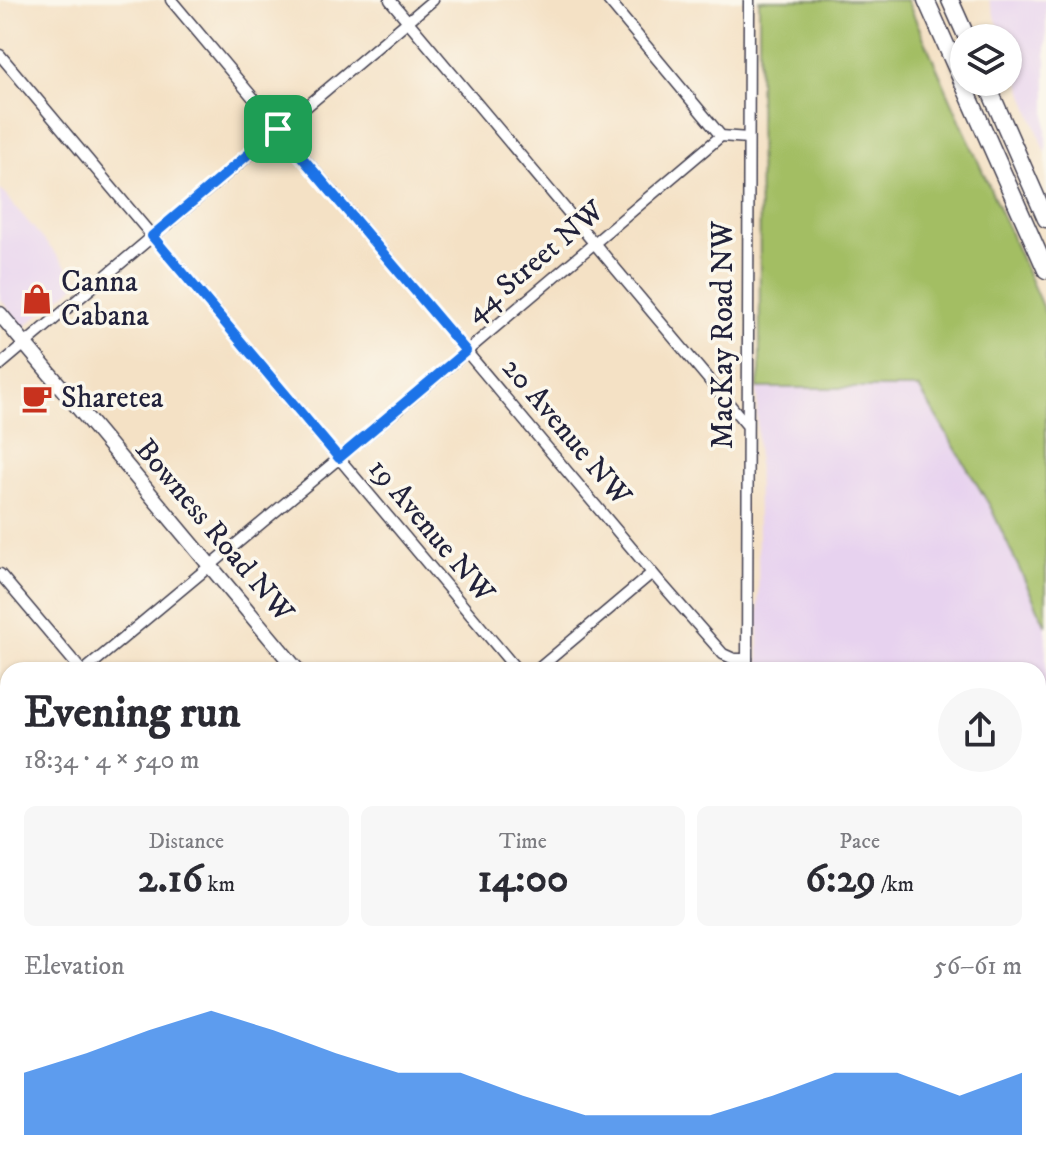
<!DOCTYPE html>
<html lang="en">
<head>
<meta charset="utf-8">
<style>
	body { margin:0; font-family:"IM FELL DW Pica",serif; background:#f7f7f7; color:#2b2b33; height:100vh; display:flex; flex-direction:column; font-size:30px; white-space:nowrap }
	* { box-sizing:border-box; margin:0 }
	p { font-size:26px; color:#7c7c81 }
	.icon { flex:none; width:44px; height:44px; fill:none; stroke:currentColor; stroke-width:2; stroke-linecap:round; stroke-linejoin:round }
	.map { position:relative; flex:1; overflow:hidden }
	.details { position:absolute; left:0px; top:662px; width:1046px; height:512px; display:flex; flex-direction:column; background:#fff; border-radius:24px 24px 0 0; box-shadow:0 2px 6px #0004 }
	.details>* { flex:none }
	.tools { position:absolute; left:950px; top:24px; display:grid; gap:16px }
	.tools a { display:grid; place-items:center; width:72px; height:72px; border-radius:50%; background:#fff; box-shadow:0 2px 6px #0004; font-size:40px }
	.pin { position:absolute; display:grid; place-items:center; width:68px; height:68px; color:#fff; margin:-34px; border-radius:16px; box-shadow:0 4px 12px #0006 }
	.round { display:grid; place-items:center; flex:none; width:84px; height:84px; border-radius:42px; background:#f7f7f7 }
	.overview { display:flex; align-items:center; justify-content:space-between; height:136px; padding:0 24px }
	h1 { font-size:44px; font-weight:700; line-height:60px }
	.metrics { display:grid; grid-template-columns:repeat(3,1fr); gap:12px; height:136px; padding:8px 24px }
	.metrics div { display:grid; align-content:center; border-radius:12px; background:#f7f7f7; text-align:center }
	.metrics b { font-size:40px; font-weight:700 }
	.metrics small { font-size:22px; font-weight:400 }
	.metrics p { font-size:22px }
	.chart { height:224px; padding:16px 24px }
	.chart p { display:flex; justify-content:space-between }
	.chart svg { width:100%; height:144px; margin-top:8px; fill:#1a73e8; opacity:.7 }
	.map>svg:first-child { display:block }
	.built { fill:#e7d2ef }
	.green { fill:#a3be64; stroke:#627050; stroke-width:2 }
	.water { fill:#5aa4d1; stroke:#3e6386; stroke-width:2 }
	.lines { fill:none; stroke-linecap:round; stroke-linejoin:round }
	.street-casing { stroke:#423f50; stroke-width:13 }
	.secondary-casing { stroke:#423f50; stroke-width:17 }
	.primary-casing { stroke:#423f50; stroke-width:19 }
	.highway-casing { stroke:#423f50; stroke-width:21 }
	.street { stroke:#fff; stroke-width:10 }
	.secondary { stroke:#fff; stroke-width:14 }
	.primary { stroke:#fff; stroke-width:16 }
	.highway { stroke:#fff; stroke-width:18 }
	.route-casing { stroke:#fff; stroke-width:16 }
	.route { stroke:#1a73e8; stroke-width:10 }
	.labels { text-anchor:middle; dominant-baseline:central; stroke-width:7; stroke-linejoin:round; paint-order:stroke }
	.street-label { font-size:30px; fill:#22223b; stroke:#fbf7ec }
	.poi-label { font-size:30px; fill:#22223b; stroke:#fbf7ec; text-anchor:start }
</style>
</head>
<body>
<div class="map">
<svg width="1046" height="1174" viewBox="0 0 1046 1174">
	<rect width="100%" height="100%" fill="#fbf7ec"/>
	<filter id="ink" filterUnits="userSpaceOnUse"><feTurbulence type="fractalNoise" baseFrequency=".0125" numOctaves="2"/><feDisplacementMap in="SourceGraphic" scale="16" xChannelSelector="R" yChannelSelector="G"/><feConvolveMatrix kernelMatrix="1 2 1 2 8 2 1 2 1" color-interpolation-filters="sRGB"/></filter>
	<filter id="wash" filterUnits="userSpaceOnUse"><feTurbulence type="fractalNoise" baseFrequency=".006" numOctaves="4" result="noise"/><feDisplacementMap in="SourceGraphic" scale="32" xChannelSelector="R" yChannelSelector="G"/><feGaussianBlur stdDeviation="1.8" result="paint"/><feColorMatrix in="noise" values="0 0 0 0 0 0 0 0 0 0 0 0 0 0 0 0 0 1.4 0 .05"/><feComposite in="paint" operator="in"/></filter>
	<g filter="url(#wash)">
		<rect width="100%" height="100%" fill="#f4e1c5"/>
		<g class="built">
			<polygon points="989,0 1046,0 1046,154 1008,51 1008,38 1003,38"/>
			<polygon points="0,189 80,282 24,327 0,299"/>
			<polygon points="919,387 990,506 1046,626 1046,750 1038,755 1038,670 759,670 757,388"/>
			<polygon points="0,699 8,708 8,823 0,813"/>
			<polygon points="0,875 8,884 8,1030 0,1026"/>
		</g>
		<g class="green">
			<polygon points="759,0 907,0 1046,315 1046,626 990,506 919,388 757,388 760,371"/>
			<polygon points="1046,750 1046,1174 939,1174 939,1166 1038,1166 1038,755"/>
			<polygon points="158,1166 282,1166 294,1174 167,1174"/>
			<polygon points="363,1166 399,1166 399,1169 420,1169 421,1174 363,1174"/>
		</g>
		<g class="water">
			<polygon points="0,1073 8,1076 8,1162 0,1159"/>
			<polygon points="17,1166 157,1166 165,1174 35,1174"/>
		</g>
	</g>
	<g filter="url(#ink)">
		<g class="lines">
			<g class="street-casing">
				<g id="street">
					<polyline points="171,0 660,582 723,654 734,659 747,659"/>
					<polyline points="390,0 746,424"/>
					<polyline points="608,0 721,136 748,138"/>
					<polyline points="0,55 517,670"/>
					<polyline points="0,365 433,0"/>
					<polyline points="0,574 81,670"/>
					<polyline points="85,670 403,405 721,136"/>
					<polyline points="537,670 652,573"/>
					<polyline points="747,670 749,0"/>
					<polyline points="0,742 8,735"/>
					<polyline points="0,867 8,864"/>
					<polyline points="496,1166 503,1174"/>
				</g>
			</g>
			<g class="secondary-casing">
				<polyline id="secondary" points="0,314 297,670"/>
			</g>
			<g class="primary-casing">
				<g id="primary">
					<polyline points="926,0 1046,270"/>
					<polyline points="950,0 967,38"/>
					<polyline points="986,82 1046,219"/>
				</g>
			</g>
			<g class="highway-casing">
				<g id="highway">
					<polyline points="0,842 8,852"/>
					<polyline points="312,1166 322,1174"/>
					<polyline points="717,1169 726,1174"/>
				</g>
			</g>
			<use href="#street" class="street"/>
			<use href="#secondary" class="secondary"/>
			<use href="#primary" class="primary"/>
			<use href="#highway" class="highway"/>
		</g>
	</g>
	<g class="lines" filter="url(#ink)">
		<g class="route-casing">
			<polygon id="route" points="278,129 466,351 339,458 152,236"/>
		</g>
		<use href="#route" class="route"/>
	</g>
	<defs>
		<g id="shop-bare" transform="scale(2.4)"><path d="M-5-2.5h2.3a2.7 3.5 0 0 1 5.4 0H5L5.5 6h-11ZM-1.5-2.5h3a1.5 2.3 0 0 0-3 0Z" fill="#c8321e" stroke="#fbf7ec" stroke-width="2.5" paint-order="stroke"/></g>
		<g id="cafe-bare" transform="scale(2.4)"><path d="M-5.5-4.5H6V0H3Q3 3.5 0 3.5H-2.5Q-5.5 3.5-5.5 0ZM3-3.2v2h1.7v-2ZM-6 4.5H4V6H-6Z" fill="#c8321e" stroke="#fbf7ec" stroke-width="2.5" paint-order="stroke"/></g>
	</defs>
	<g fill-rule="evenodd">
		<use href="#shop-bare" x="37" y="299"/>
		<use href="#cafe-bare" x="37" y="398"/>
	</g>
	<g class="labels">
		<g class="street-label">
			<text transform="translate(535 262) rotate(-40)">44 Street NW</text>
			<text transform="translate(723 335) rotate(-90)">MacKay Road NW</text>
			<text transform="translate(566 432) rotate(50)">20 Avenue NW</text>
			<text transform="translate(214 531) rotate(50)">Bowness Road NW</text>
			<text transform="translate(431 531) rotate(50)">19 Avenue NW</text>
		</g>
		<g class="poi-label">
			<text x="61" y="282">Canna<tspan x="61" dy="34">Cabana</tspan></text>
			<text x="61" y="398">Sharetea</text>
		</g>
	</g>
</svg>
<div class="tools">
<a><svg class="icon" aria-label="layers" viewBox="0 0 24 24"><path d="M12 4l9 5-9 5-9-5zM3 14l9 5 9-5"/></svg></a>
</div>
<div class="pin" style="left:278px;top:129px;background:#1e9e55"><svg class="icon" aria-label="arrive" viewBox="0 0 24 24"><path d="M6 21V4h12l-3 4 3 4H6"/></svg></div>
<section class="details">
<div class="overview"><div><h1>Evening run</h1><p>18:34 · 4 × 540 m</p></div><a class="round"><svg class="icon" aria-label="share" viewBox="0 0 24 24"><path d="M12 15V3M7 8l5-5 5 5M5 13v7h14v-7"/></svg></a></div>
<div class="metrics">
<div><p>Distance</p><b>2.16<small> km</small></b></div>
<div><p>Time</p><b>14:00</b></div>
<div><p>Pace</p><b>6:29<small> /km</small></b></div>
</div>
<div class="chart"><p><span>Elevation</span>56–61 m</p>
<svg viewBox="0 0 160 44" preserveAspectRatio="none"><path d="M0 44V25L10 19L20 12L30 6L40 12L50 19L60 25L70 25L80 32L90 38L100 38L110 38L120 32L130 25L140 25L150 32L160 25V44z"/></svg>
</div>
</section>
</div>
</body>
</html>
